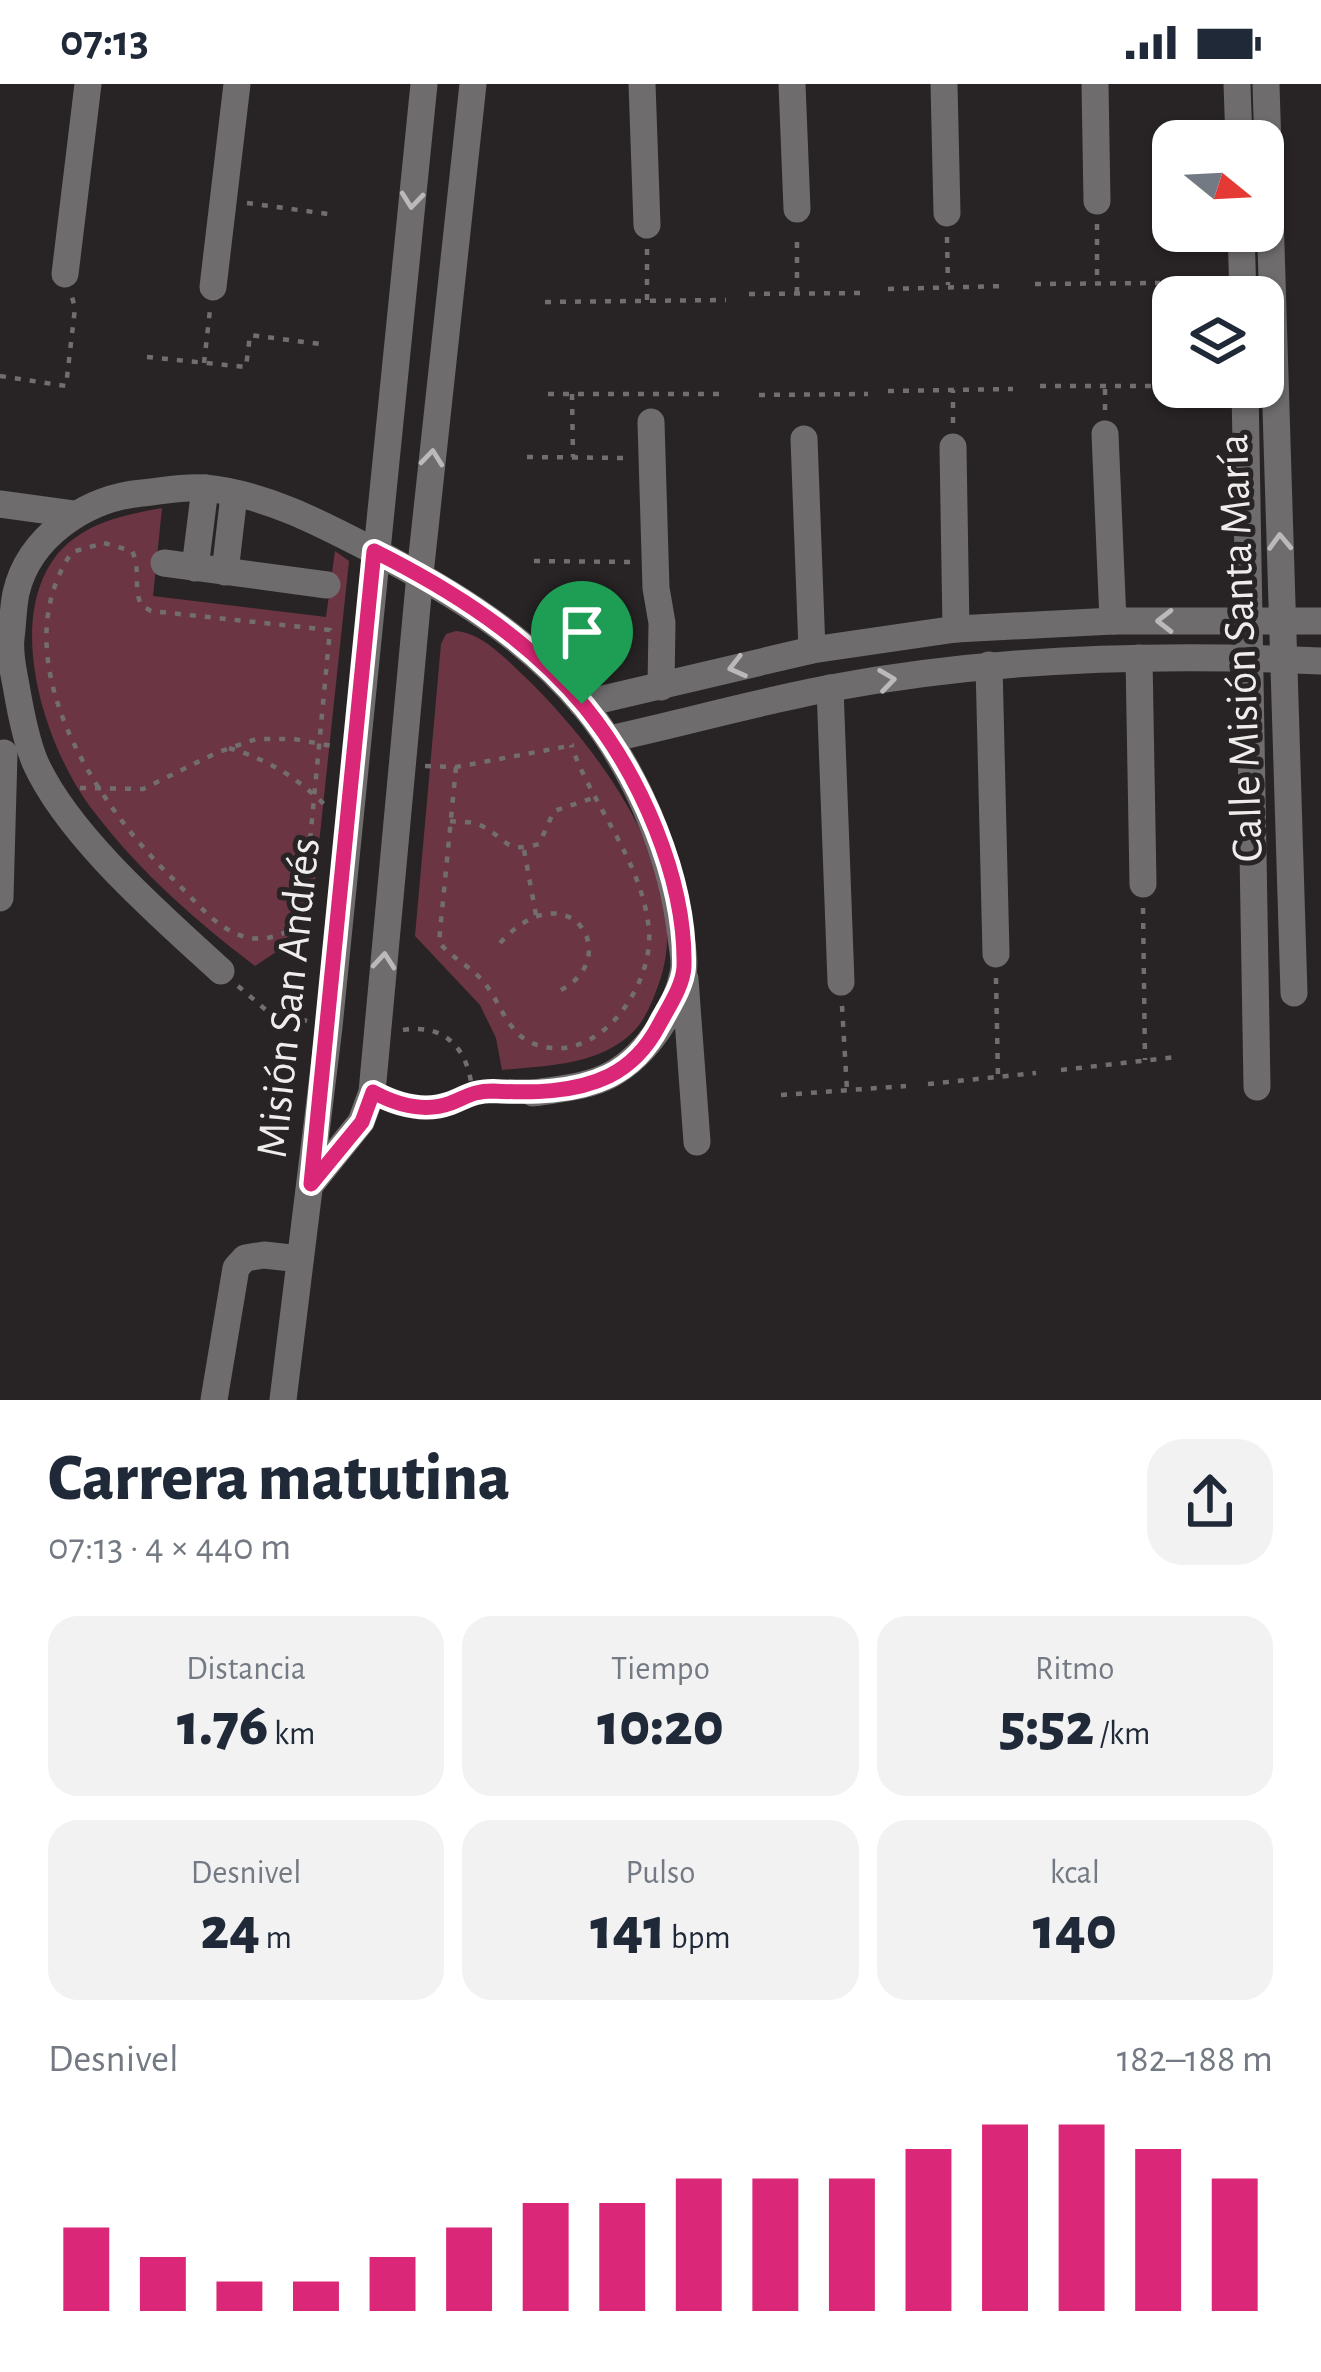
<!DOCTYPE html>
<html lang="es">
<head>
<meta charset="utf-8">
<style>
	body { margin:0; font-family:"Alegreya Sans",sans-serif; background:#f2f2f3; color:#1f2937; height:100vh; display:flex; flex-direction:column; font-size:45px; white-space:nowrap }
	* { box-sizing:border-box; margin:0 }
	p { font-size:39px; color:#747a83 }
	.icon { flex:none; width:66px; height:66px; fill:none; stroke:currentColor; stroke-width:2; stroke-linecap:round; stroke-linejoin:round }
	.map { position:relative; height:1316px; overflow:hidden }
	.details { display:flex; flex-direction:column; background:#fff; flex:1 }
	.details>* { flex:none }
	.needle { width:78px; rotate:108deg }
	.controls { position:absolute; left:1152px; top:36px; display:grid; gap:24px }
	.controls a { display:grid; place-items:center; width:132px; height:132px; border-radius:24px; background:#fff; box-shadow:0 3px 9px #0004; font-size:60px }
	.pin { position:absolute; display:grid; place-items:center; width:102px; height:102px; color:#fff; margin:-123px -51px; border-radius:50% 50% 50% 0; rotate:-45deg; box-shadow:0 0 12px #0007 }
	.pin .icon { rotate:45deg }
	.round { display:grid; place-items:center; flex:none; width:126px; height:126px; border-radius:36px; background:#f2f2f3 }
	.summary { display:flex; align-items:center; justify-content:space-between; height:204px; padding:0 48px }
	h1 { font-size:66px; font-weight:800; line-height:90px }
	.figures { display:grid; grid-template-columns:repeat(3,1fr); gap:18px; height:204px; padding:12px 48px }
	.figures div { display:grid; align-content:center; border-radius:30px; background:#f2f2f3; text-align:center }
	.figures b { font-size:60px; font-weight:800 }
	.figures small { font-size:33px; font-weight:400 }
	.figures p { font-size:33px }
	.chart { height:336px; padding:24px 48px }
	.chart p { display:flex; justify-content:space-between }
	.chart svg { width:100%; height:216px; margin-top:12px; stroke:#db2777; stroke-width:6 }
	.status { display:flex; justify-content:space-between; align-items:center; height:84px; padding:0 60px; background:#fff; direction:ltr }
	.status svg { height:33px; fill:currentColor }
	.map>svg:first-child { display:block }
	.green { fill:#6c3543 }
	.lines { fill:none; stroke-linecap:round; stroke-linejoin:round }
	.path { stroke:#726e6f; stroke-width:4.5; stroke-dasharray:6 9; stroke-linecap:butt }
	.minor { stroke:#6e6c6c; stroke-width:27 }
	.oneway { stroke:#bbb9b9 }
	.route-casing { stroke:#fff; stroke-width:24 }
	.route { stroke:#db2777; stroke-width:15 }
	.labels { text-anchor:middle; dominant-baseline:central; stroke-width:10; stroke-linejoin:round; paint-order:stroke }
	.street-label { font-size:45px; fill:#efecec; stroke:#282425 }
</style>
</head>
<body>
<div class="status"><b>07:13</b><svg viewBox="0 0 49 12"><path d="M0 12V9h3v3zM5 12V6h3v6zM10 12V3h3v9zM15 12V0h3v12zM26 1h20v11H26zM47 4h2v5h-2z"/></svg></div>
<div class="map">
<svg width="1321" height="1316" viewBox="0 0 1321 1316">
	<rect width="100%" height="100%" fill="#282425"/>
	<g class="green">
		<path d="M162,424l-9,88 173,21 9,-66 14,10 -40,377 -27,10 -27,18c-60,-46 -114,-93 -160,-153 -49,-61 -95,-198 -33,-264 28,-28 63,-34 100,-41z"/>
		<path d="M456,547c26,2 50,28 68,45 72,69 173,201 135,307 -6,17 -13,36 -26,49 -33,33 -87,34 -131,38l-6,-32 -16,-33 -65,-69 26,-292 5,-10z"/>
	</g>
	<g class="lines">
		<g class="path">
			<polyline points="247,119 328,130"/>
			<polyline points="1097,140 1097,199"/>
			<polyline points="947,153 948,201"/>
			<polyline points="647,165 647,217"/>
			<polyline points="1035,200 1160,199"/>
			<polyline points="888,205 1006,202"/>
			<polyline points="797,209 797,149"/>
			<polyline points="749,210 866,209"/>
			<polyline points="545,218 726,216"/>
			<polyline points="147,273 246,283 250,251 320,260"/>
			<polyline points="204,279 210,226"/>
			<polyline points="0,292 66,302 75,224 72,213"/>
			<polyline points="1040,302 1170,302"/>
			<polyline points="888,307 1013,305"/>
			<polyline points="548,310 727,310"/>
			<polyline points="572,310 573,373"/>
			<polyline points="759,311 868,310"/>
			<polyline points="1105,326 1105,302"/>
			<polyline points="953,339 953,306"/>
			<polyline points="527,373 629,374"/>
			<path d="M104,459l28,8c9,18 1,35 9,54l10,6 179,19 -26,274 -10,24c-17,9 -32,14 -52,8 -28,-9 -49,-38 -70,-58 -77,-76 -172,-220 -100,-326z"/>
			<polyline points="534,477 630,478"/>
			<path d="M229,664c40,12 67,29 97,58"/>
			<polyline points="425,682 456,683 574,661"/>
			<path d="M456,683l-17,175c13,17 34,25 47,43 14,18 22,47 44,57 64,30 124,-54 119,-112 -7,-70 -55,-121 -78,-185"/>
			<polyline points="80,704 143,705 216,669 256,655 294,655 332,662"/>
			<path d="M450,737c9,1 24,0 32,5 26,13 22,28 57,18l15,-33 39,-13"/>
			<polyline points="524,766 536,831"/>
			<polyline points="1143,824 1145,976"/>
			<path d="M500,859c70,-77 127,17 57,49"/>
			<polyline points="996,894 998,993"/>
			<polyline points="238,902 266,926 307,937"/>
			<polyline points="842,922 847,1006"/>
			<path d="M403,946c44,-7 66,21 69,61"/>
			<polyline points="1061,986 1176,973"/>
			<polyline points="928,1000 1036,989"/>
			<polyline points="781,1011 906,1002"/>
			<path d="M394,1017c39,13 42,4 76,-9 10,-4 28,-1 39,0"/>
		</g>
		<g class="minor">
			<polyline points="642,0 647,141"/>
			<polyline points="792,0 797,125"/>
			<polyline points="944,0 947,129"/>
			<polyline points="1095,0 1097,117"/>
			<polyline points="1237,0 1239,57"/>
			<polyline points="1266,0 1294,909"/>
			<polyline points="1241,147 1243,213"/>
			<polyline points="65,190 88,0"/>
			<polyline points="213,203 237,0"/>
			<polyline points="1245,303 1257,1003"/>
			<polyline points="651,338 656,504 662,539 661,603"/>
			<polyline points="1105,350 1113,537"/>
			<polyline points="804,355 812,566"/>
			<polyline points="953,363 956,545"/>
			<polyline points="0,420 73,430"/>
			<polyline points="164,479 327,501"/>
			<polyline points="195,484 205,404"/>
			<polyline points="225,488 234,411"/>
			<polyline points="1139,574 1143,800"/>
			<polyline points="989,581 996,870"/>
			<polyline points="830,604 841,898"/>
			<polyline points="582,620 812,566 956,545 1113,537 1321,537"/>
			<path d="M609,655c74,-16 147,-37 222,-51 160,-30 327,-35 490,-27"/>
			<polyline points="0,814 4,669"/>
			<path d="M221,887c-60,-55 -153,-135 -186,-209 -9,-22 -14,-48 -18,-71 -3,-18 -8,-35 -6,-53 2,-15 2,-31 5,-45 13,-57 71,-95 126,-100 20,-2 43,-7 63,-5 61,6 117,36 169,63 78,41 153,86 210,155 52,63 88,150 97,231 1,11 5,25 2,36 -7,38 -37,82 -71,101 -23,13 -53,15 -79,19"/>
			<polyline points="685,895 697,1058"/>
			<polyline points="311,1100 361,1038 372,1008 420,490 473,0"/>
			<polyline points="214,1316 236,1184 245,1174 264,1171 300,1175"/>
			<polyline points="283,1316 329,943 424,0"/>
		</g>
	</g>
	<defs><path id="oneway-chevron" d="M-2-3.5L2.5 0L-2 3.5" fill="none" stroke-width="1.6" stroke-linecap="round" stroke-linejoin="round" transform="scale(3)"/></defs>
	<g class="oneway">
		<use href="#oneway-chevron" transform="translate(412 116) rotate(96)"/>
		<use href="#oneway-chevron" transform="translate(432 374) rotate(-84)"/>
		<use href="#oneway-chevron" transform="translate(1280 458) rotate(-92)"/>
		<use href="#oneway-chevron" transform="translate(1165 537) rotate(-180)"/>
		<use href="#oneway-chevron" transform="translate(737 583) rotate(166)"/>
		<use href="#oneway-chevron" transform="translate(887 596) rotate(-8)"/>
		<use href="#oneway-chevron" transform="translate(384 877) rotate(-85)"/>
	</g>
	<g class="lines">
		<g class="route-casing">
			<path id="route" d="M374,467c78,39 155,88 211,156 55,68 101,171 99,260 -1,19 -16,41 -25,58 -11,21 -28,40 -50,51 -35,17 -78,17 -116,15 -19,0 -25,5 -42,12 -27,10 -54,2 -78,-11l-11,30 -51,62z"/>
		</g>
		<use href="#route" class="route"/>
	</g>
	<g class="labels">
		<g class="street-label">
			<text transform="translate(1241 564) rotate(-92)">Calle Misión Santa María</text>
			<text transform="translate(289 914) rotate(-84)">Misión San Andrés</text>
		</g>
	</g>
</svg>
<div class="controls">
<a><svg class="needle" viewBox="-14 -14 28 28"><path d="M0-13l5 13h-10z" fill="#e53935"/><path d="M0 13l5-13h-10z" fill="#747a83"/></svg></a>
<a><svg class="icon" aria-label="layers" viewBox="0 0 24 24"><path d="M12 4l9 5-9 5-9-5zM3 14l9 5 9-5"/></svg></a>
</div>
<div class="pin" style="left:582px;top:620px;background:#1e9e55"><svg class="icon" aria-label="arrive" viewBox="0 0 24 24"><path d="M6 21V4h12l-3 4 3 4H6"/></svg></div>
</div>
<section class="details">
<div class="summary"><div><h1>Carrera matutina</h1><p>07:13 · 4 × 440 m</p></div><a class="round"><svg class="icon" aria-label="share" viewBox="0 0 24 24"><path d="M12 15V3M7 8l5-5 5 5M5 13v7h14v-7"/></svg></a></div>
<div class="figures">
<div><p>Distancia</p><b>1.76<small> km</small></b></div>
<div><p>Tiempo</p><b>10:20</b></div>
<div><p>Ritmo</p><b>5:52<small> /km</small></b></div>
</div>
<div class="figures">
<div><p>Desnivel</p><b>24<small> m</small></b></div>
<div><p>Pulso</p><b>141<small> bpm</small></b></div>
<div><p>kcal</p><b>140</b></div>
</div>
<div class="chart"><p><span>Desnivel</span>182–188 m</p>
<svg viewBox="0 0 160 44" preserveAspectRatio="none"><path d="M5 44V27M15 44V33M25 44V38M35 44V38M45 44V33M55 44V27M65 44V22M75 44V22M85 44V17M95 44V17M105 44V17M115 44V11M125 44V6M135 44V6M145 44V11M155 44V17"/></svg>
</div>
</section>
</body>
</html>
